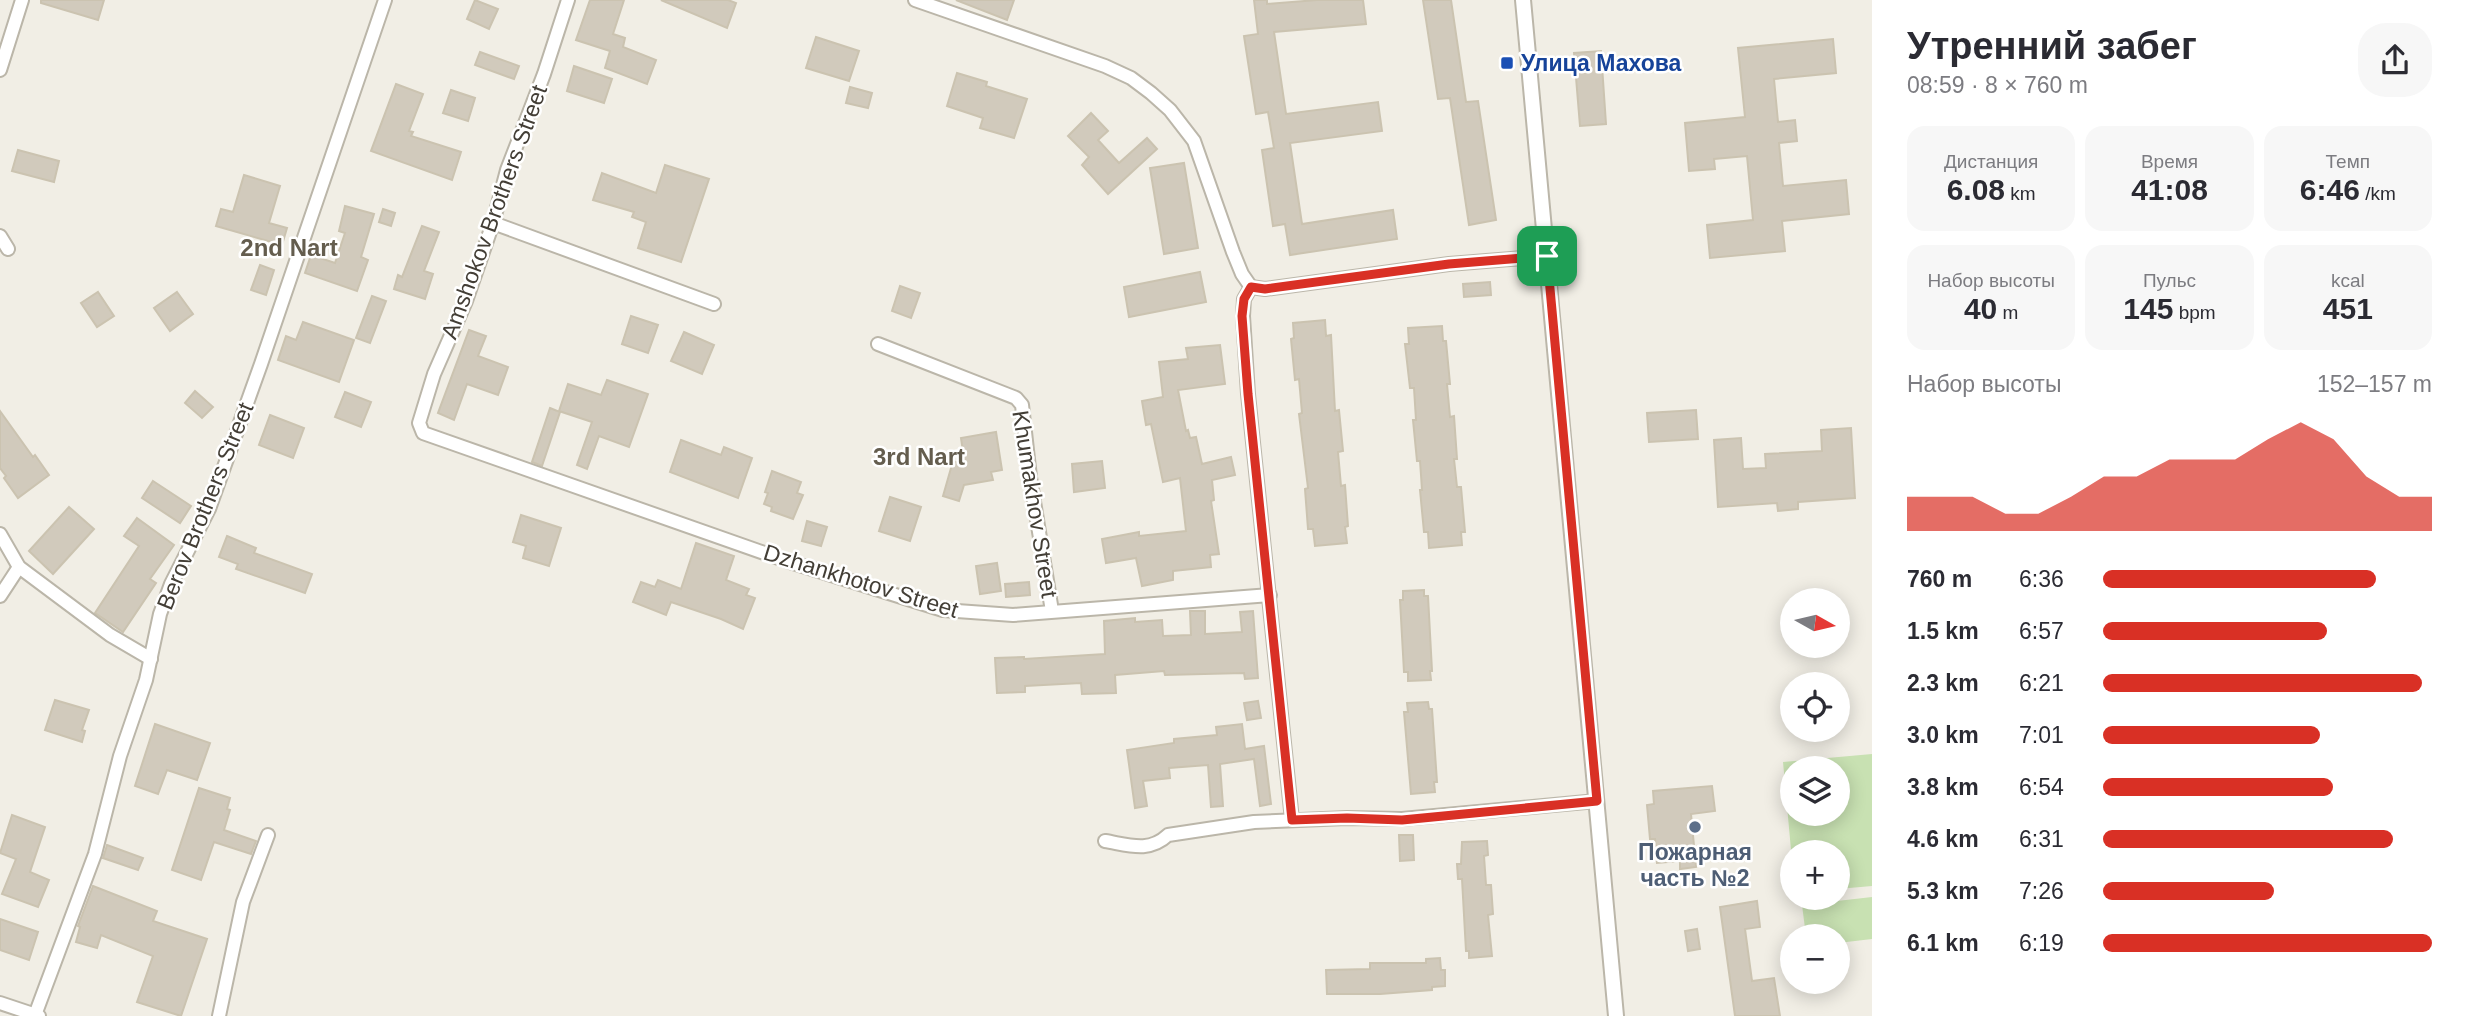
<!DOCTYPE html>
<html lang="ru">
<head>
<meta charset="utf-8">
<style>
	body { margin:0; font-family:Arial,sans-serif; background:#f7f7f7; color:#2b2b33; height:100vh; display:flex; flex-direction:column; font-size:26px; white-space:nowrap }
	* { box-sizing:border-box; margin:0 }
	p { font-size:23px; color:#7c7c81 }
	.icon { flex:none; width:38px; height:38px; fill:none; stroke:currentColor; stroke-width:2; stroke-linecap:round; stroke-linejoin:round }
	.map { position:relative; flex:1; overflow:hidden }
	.drawer { display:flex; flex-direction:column; background:#fff; width:595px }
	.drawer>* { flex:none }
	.needle { width:46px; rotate:98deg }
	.tools { position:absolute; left:1780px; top:588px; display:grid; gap:14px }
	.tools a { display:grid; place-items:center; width:70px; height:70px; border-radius:50%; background:#fff; box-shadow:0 4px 18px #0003; font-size:35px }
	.pin { position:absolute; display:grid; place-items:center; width:60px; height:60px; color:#fff; margin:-30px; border-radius:14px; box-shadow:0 4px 10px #0006 }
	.round { display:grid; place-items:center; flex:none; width:74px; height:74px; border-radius:28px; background:#f7f7f7 }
	.overview { display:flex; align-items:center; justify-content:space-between; height:119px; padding:0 35px }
	h1 { font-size:38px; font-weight:700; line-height:52px }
	.figures { display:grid; grid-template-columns:repeat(3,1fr); gap:10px; height:119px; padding:7px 35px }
	.figures div { display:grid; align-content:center; border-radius:18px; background:#f7f7f7; text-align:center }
	.figures b { font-size:30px; font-weight:700 }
	.figures small { font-size:19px; font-weight:400 }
	.figures p { font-size:19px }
	.chart { height:196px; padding:14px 35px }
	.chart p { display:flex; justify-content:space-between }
	.chart svg { width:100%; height:126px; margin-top:7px; fill:#d93025; opacity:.7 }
	ul { padding:0 35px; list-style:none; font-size:23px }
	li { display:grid; grid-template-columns:112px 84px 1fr; align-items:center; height:52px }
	li i { height:18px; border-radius:9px; background:#d93025 }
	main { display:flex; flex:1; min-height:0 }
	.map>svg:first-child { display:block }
	.green { fill:#c8e1b2; fill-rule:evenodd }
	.building { fill:#d1cabc; stroke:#cbc3b0; stroke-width:2 }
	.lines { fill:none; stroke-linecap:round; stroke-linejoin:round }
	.minor-casing { stroke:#bbb6a9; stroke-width:16 }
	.tertiary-casing { stroke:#bbb6a9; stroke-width:18 }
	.minor { stroke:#fff; stroke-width:12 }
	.tertiary { stroke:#fff; stroke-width:14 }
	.route-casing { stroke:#fff; stroke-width:14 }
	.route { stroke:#d93025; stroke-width:9 }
	.transit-dot { fill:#1a4fb4; stroke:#fff; stroke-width:2.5 }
	.service-dot { fill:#5c6f8a; stroke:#fff; stroke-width:2.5 }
	.labels { text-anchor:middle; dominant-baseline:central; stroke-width:5; stroke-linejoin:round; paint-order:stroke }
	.transit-label { font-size:23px; font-weight:bold; fill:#164399; stroke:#fff; text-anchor:start }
	.street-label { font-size:23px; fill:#433e36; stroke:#fff }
	.service-label { font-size:23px; font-weight:bold; fill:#4e5e75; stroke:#fff }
	.neighbourhood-label { font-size:24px; font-weight:bold; fill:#645d4e; stroke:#fff }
</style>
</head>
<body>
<main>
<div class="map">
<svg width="1872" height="1016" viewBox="0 0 1872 1016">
	<rect width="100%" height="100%" fill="#f1eee5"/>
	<g class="green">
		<path d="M1872,754v132l-34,3v-37h-46v9l-9,-99zM1792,768h46v46h-46z"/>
		<polygon points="1872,897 1872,939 1838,943 1838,936 1806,936 1802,905"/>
	</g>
	<g class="building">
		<polygon points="41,0 104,0 98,20 41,3"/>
		<polygon points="475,0 498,9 489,29 467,19"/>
		<polygon points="590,0 624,0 613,34 625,38 623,47 656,60 647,84 605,68 610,51 576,40"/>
		<polygon points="661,0 728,0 736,3 727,28"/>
		<polygon points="956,0 1014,0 1007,20"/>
		<polygon points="1254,0 1267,0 1267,4 1317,0 1363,0 1366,24 1274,32 1286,114 1378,102 1382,131 1290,143 1302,224 1393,210 1397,239 1290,255 1285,224 1273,226 1262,150 1274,148 1268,112 1256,114 1244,36 1258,34"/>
		<polygon points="1423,0 1451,0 1466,102 1478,101 1496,220 1469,225 1450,98 1438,99"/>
		<polygon points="816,37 859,51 849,81 806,68"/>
		<polygon points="1833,39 1836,73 1774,79 1778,122 1795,120 1797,141 1779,143 1783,186 1846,180 1849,214 1782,221 1785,251 1710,258 1707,225 1753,220 1747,156 1714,159 1715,169 1689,171 1685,123 1745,117 1738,48"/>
		<polygon points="1601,51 1606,124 1580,126 1574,53"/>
		<polygon points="480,52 519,66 514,79 475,65"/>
		<polygon points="574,66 612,79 604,103 567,91"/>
		<polygon points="957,73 987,82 986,86 1027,99 1014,138 980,128 983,118 947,106"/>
		<polygon points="396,84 423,94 409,131 413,132 411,136 461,152 452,180 371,151"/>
		<polygon points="850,87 872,93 868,108 846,103"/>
		<polygon points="451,90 475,98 468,121 443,113"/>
		<polygon points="1091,113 1108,131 1098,140 1119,163 1147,138 1157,149 1108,194 1082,165 1089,157 1068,136"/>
		<polygon points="18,150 59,161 54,182 12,171"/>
		<polygon points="1184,163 1198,248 1164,254 1150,168"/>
		<polygon points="665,165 709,179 681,262 638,248 646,222 632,217 634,212 593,200 602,173 656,193"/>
		<polygon points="244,175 280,186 269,223 287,228 282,245 216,226 221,209 233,212"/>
		<polygon points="345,206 374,214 361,257 368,260 357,291 305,273 311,255 335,263 345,233 339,231"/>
		<polygon points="383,209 395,213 391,226 379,222"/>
		<polygon points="422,226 439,232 424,271 433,274 425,299 394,289 398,275 402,277"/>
		<polygon points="260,265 274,270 266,295 251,290"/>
		<polygon points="1200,272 1206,302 1129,317 1124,287"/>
		<polygon points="1490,282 1491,295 1464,297 1463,284"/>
		<polygon points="900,286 920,293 911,318 892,311"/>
		<polygon points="98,292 114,316 97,327 81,303"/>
		<polygon points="177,292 193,314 170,331 154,308"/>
		<polygon points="372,296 386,301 370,343 356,338"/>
		<polygon points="631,316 658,325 648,353 622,344"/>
		<polygon points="1325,320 1326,336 1331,335 1335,411 1339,410 1343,451 1338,452 1341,486 1345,485 1348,526 1345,527 1347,543 1315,546 1313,529 1308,529 1305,489 1308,488 1299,414 1302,413 1299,379 1295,380 1291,339 1294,338 1293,323"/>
		<polygon points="303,322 354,340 339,382 278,360 286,336 296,340"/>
		<polygon points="1442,326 1443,341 1446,341 1450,384 1447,384 1450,417 1454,416 1457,459 1454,459 1457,487 1461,487 1465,532 1461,532 1462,545 1429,548 1428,532 1424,532 1420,490 1422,490 1421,475 1420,461 1417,461 1413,420 1416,420 1414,388 1410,388 1405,344 1409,344 1408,328"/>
		<polygon points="469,330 486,336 478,356 508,367 498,395 467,384 454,420 438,413"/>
		<polygon points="684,332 714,345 702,374 671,361"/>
		<polygon points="1220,345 1225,384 1178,390 1186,431 1188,430 1190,438 1196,437 1202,464 1231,457 1235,475 1212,480 1214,500 1211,501 1219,554 1210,555 1211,567 1173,571 1173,580 1142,586 1136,558 1106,563 1102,539 1139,532 1139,536 1186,531 1180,478 1163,482 1151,424 1146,425 1142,401 1163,397 1159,362 1188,359 1186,348"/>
		<polygon points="607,380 648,394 629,447 599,436 587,469 577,465 592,422 559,411 568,384 601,395"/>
		<polygon points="195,391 213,407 202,418 185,403"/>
		<polygon points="345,392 371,402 361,427 335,417"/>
		<polygon points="550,408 560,412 542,466 532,462"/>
		<polygon points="1696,410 1698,439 1649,442 1647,413"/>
		<polygon points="0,411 33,457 35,455 49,475 18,498 4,478 6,476 0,468"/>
		<polygon points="270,415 304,428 293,458 259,445"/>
		<polygon points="1851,428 1855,498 1798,502 1798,509 1778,511 1777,503 1718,507 1714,440 1741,438 1743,469 1766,468 1765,454 1822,451 1821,430"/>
		<polygon points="996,432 1002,470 991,472 993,480 964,485 959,501 943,496 953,461 965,465 961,438"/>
		<polygon points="681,440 721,455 724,447 752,458 738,498 670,472"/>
		<polygon points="1102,461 1105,488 1074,492 1072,464"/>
		<polygon points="772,471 801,482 797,493 803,495 793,519 771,511 772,507 764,504 768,493 765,492"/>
		<polygon points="153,481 191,506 180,523 142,498"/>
		<polygon points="890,497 921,507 910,541 879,531"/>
		<polygon points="69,507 94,529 53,574 29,551"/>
		<polygon points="521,515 561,528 549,566 523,558 526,546 513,542"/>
		<polygon points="137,518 174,545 150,579 156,583 123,632 95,613 139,546 124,536"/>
		<polygon points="807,521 827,527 821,546 802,541"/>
		<polygon points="227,536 256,548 254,553 312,574 305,593 236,569 238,564 219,557"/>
		<polygon points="696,543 734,556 726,580 749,589 746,595 755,598 743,629 721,619 671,602 666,615 633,602 641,582 655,587 658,580 681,589"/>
		<polygon points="997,563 1001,591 980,594 976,566"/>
		<polygon points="1029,582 1030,595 1006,597 1005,584"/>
		<polygon points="1424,590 1424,596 1428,596 1432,671 1430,671 1431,680 1408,681 1408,672 1404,672 1400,600 1403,600 1403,591"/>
		<polygon points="1190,611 1205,611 1205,634 1242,632 1240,612 1253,611 1258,678 1245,679 1244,673 1165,675 1164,671 1115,675 1116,693 1082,694 1081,683 1025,686 1025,692 997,693 995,658 1024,657 1024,659 1105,654 1104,621 1135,618 1135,622 1162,620 1163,636 1191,635"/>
		<polygon points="55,700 89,710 82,730 85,731 82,742 45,730"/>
		<polygon points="1258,701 1261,718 1247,720 1244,703"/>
		<polygon points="1428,702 1429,709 1432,709 1437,782 1434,782 1435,792 1411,794 1404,712 1408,712 1407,703"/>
		<polygon points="155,724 210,743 197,780 167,770 158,794 135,786"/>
		<polygon points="1242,724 1245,749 1264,746 1271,804 1260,806 1254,759 1220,764 1223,806 1211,807 1208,765 1169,768 1170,778 1143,781 1147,806 1135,808 1127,750 1174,743 1174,739 1217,735 1216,727"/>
		<polygon points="1712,786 1715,811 1691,814 1696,867 1680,869 1680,861 1657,863 1655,839 1650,839 1647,805 1654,804 1653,791"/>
		<polygon points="199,788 230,798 227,809 230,810 224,830 256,841 251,854 214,842 201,880 172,870"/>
		<polygon points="12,815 45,827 30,872 49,880 38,907 2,894 16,859 0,853"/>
		<polygon points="1399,835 1413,835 1414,860 1400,861"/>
		<polygon points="1487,841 1488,855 1484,856 1486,885 1491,885 1493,914 1488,915 1492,956 1469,958 1469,951 1466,951 1462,879 1458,879 1457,864 1461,864 1462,842"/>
		<polygon points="107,845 143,858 138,870 103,858"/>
		<polygon points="93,886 157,911 153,921 207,939 181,1016 137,1002 153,956 101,935 97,948 76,942 80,927 78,926"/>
		<polygon points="1757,901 1760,927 1745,929 1752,981 1774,978 1780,1016 1735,1016 1720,907"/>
		<polygon points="0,919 38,932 29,960 0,950"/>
		<polygon points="1697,929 1700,949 1688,951 1685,931"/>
		<polygon points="1440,958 1441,970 1445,970 1445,986 1432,987 1432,990 1380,994 1327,994 1326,970 1370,969 1370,963 1426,963 1426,959"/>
	</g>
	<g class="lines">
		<g class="minor-casing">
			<g id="minor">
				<polyline points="568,0 544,74 507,170 493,223 466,301 434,374 419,423 423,433 787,561 943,610 1013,615 1270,595"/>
				<polyline points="915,0 1105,66 1131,78 1151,93 1170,110 1194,141 1233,252 1242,274 1251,287"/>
				<polyline points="0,70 22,0"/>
				<polyline points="493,223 714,304"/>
				<polyline points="0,236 8,249"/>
				<polyline points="1251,287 1244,299 1243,316 1248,394 1292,820"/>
				<polyline points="1251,287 1265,289 1449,264 1547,256"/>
				<polyline points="878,344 1016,398 1022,405 1030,477 1052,611"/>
				<polyline points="0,534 19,567 110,635 151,659"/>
				<polyline points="0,596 19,567"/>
				<path d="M1105,841c24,4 44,12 63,-6l86,-13 93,-4 55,1 195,-18"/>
				<polyline points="0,1003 39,1016"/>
				<polyline points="35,1015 95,854 120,756 146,680 160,614 171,584 209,509 261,364 385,0"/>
				<polyline points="219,1016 243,902 268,835"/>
			</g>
		</g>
		<g class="tertiary-casing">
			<polyline id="tertiary" points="1523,0 1616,1016"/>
		</g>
		<use href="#minor" class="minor"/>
		<use href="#tertiary" class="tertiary"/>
	</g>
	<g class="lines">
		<g class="route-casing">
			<polygon id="route" points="1547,256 1597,801 1402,820 1347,818 1292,820 1248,394 1242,316 1244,299 1251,287 1265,289 1449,264"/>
		</g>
		<use href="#route" class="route"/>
	</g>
	<rect class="transit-dot" x="1500" y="56" width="14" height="14" rx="3.5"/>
	<circle class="service-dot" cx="1695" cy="827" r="7"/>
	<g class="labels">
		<g class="transit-label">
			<text x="1521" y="63">Улица Махова</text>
		</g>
		<g class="street-label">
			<text transform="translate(494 212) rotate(-70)">Amshokov Brothers Street</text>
			<text transform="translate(1035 504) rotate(81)">Khumakhov Street</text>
			<text transform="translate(205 506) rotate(-68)">Berov Brothers Street</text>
			<text transform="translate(861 581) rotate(17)">Dzhankhotov Street</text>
		</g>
		<g class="service-label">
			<text x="1695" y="852">Пожарная<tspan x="1695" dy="26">часть №2</tspan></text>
		</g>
		<g class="neighbourhood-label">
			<text x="289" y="247">2nd Nart</text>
			<text x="919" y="456">3rd Nart</text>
		</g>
	</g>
</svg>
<div class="tools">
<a><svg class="needle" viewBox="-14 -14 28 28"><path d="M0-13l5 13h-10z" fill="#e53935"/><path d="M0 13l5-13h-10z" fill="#7c7c81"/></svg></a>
<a><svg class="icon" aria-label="locate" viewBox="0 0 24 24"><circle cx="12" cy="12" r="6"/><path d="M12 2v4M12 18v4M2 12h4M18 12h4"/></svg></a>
<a><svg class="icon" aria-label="layers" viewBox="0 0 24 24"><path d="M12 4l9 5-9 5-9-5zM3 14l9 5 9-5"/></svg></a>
<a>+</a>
<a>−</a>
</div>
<div class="pin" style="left:1547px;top:256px;background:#1e9e55"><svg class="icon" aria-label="arrive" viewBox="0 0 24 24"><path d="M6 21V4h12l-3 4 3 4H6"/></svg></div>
</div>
<section class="drawer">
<div class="overview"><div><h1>Утренний забег</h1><p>08:59 · 8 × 760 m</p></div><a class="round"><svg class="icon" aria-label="share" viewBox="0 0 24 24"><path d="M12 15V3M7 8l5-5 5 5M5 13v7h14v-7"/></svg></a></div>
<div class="figures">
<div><p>Дистанция</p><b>6.08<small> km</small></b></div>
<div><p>Время</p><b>41:08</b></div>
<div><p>Темп</p><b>6:46<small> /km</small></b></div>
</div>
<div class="figures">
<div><p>Набор высоты</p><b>40<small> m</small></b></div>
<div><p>Пульс</p><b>145<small> bpm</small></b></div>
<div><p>kcal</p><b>451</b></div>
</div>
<div class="chart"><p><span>Набор высоты</span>152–157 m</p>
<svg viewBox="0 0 160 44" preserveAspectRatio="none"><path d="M0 44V32L10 32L20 32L30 38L40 38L50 32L60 25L70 25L80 19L90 19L100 19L110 12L120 6L130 12L140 25L150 32L160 32V44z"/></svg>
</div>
<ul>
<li><b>760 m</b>6:36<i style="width:83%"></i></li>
<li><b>1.5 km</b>6:57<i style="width:68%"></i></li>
<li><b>2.3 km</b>6:21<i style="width:97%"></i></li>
<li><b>3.0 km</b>7:01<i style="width:66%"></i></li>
<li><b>3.8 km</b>6:54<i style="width:70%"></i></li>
<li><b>4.6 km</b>6:31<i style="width:88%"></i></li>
<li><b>5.3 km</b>7:26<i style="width:52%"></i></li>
<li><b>6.1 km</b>6:19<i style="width:100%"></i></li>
</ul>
</section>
</main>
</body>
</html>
